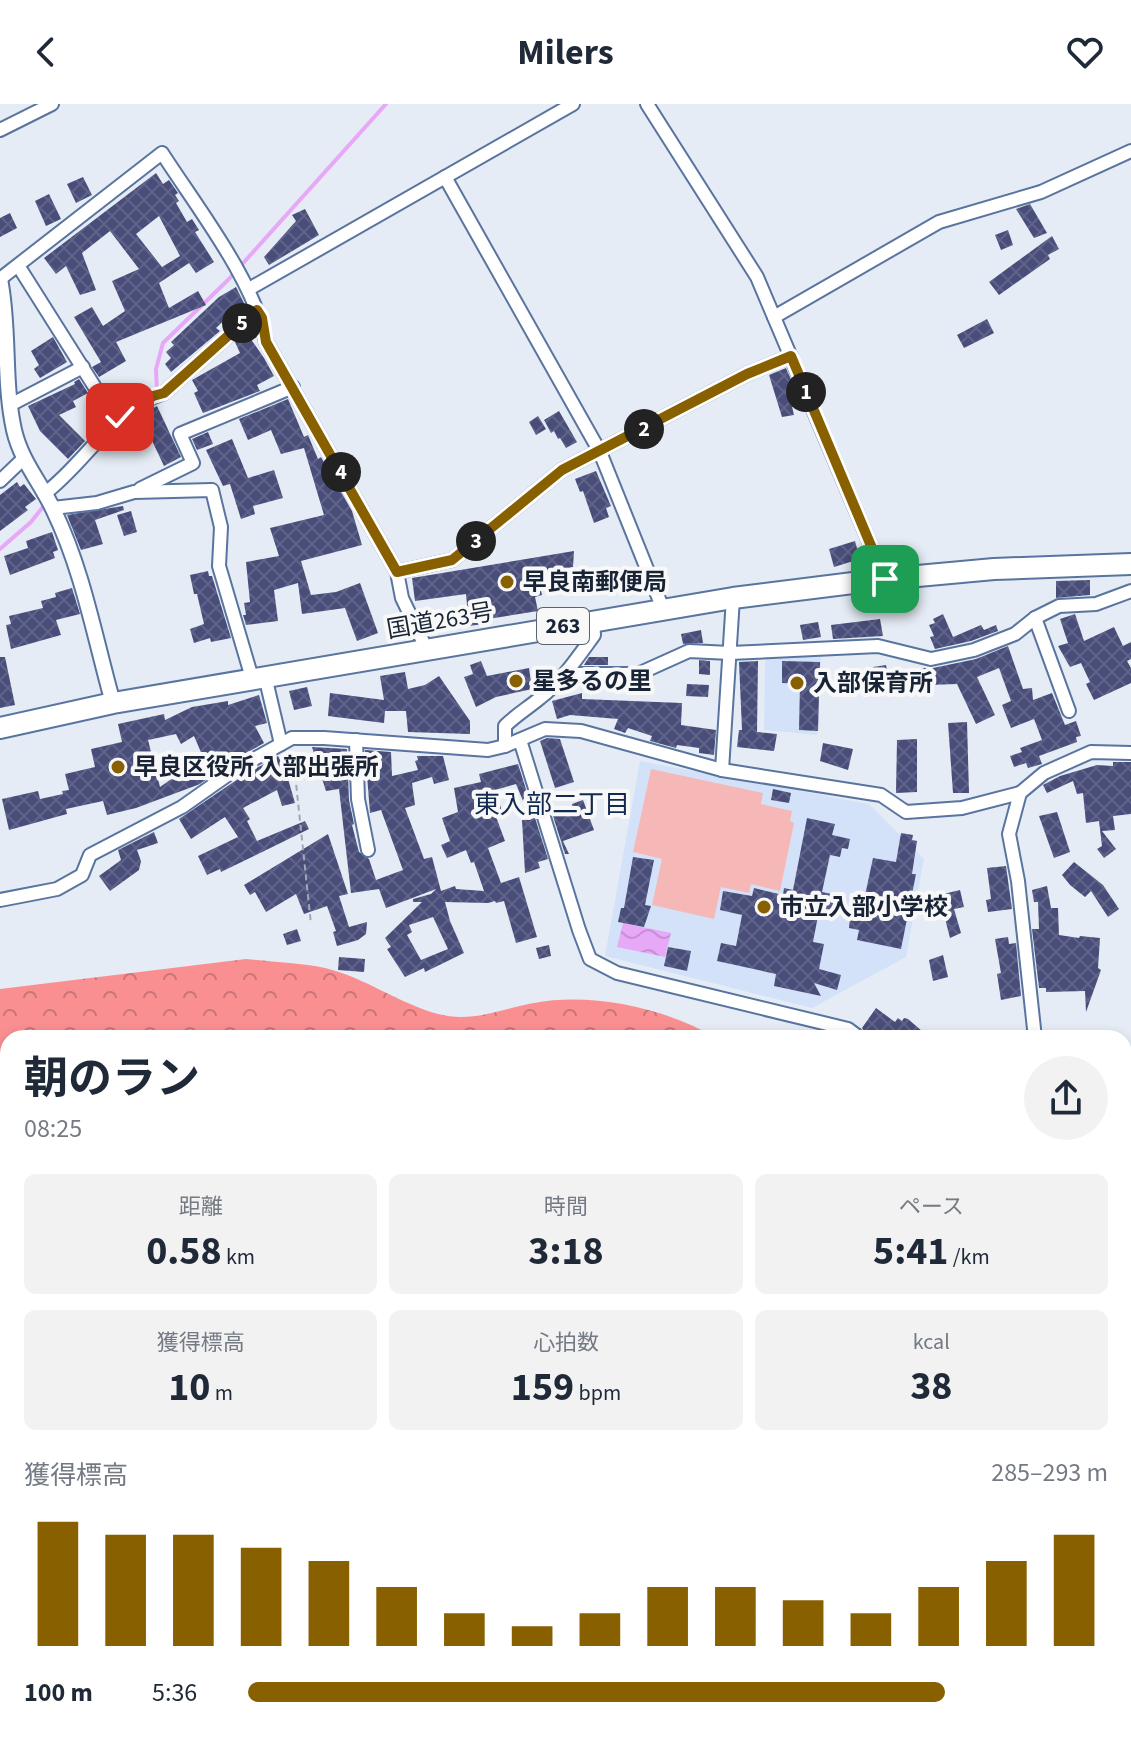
<!DOCTYPE html>
<html lang="ja">
<head>
<meta charset="utf-8">
<style>
	body { margin:0; font-family:"Source Sans 3","Noto Sans JP",sans-serif; background:#f2f2f3; color:#1f2937; height:100vh; display:flex; flex-direction:column; font-size:30px; white-space:nowrap }
	* { box-sizing:border-box; margin:0 }
	p { font-size:26px; color:#747a83 }
	.icon { flex:none; width:44px; height:44px; fill:none; stroke:currentColor; stroke-width:2; stroke-linecap:round; stroke-linejoin:round }
	.map { position:relative; flex:1; overflow:hidden }
	.sheet { position:absolute; left:0px; top:926px; width:1132px; height:708px; display:flex; flex-direction:column; background:#fff; border-radius:24px 24px 0 0; box-shadow:0 4px 12px #0003 }
	.sheet>* { flex:none }
	.pin { position:absolute; display:grid; place-items:center; width:68px; height:68px; color:#fff; margin:-34px; border-radius:16px; box-shadow:0 4px 12px #0006 }
	.km { position:absolute; width:40px; height:40px; margin:-20px; border-radius:50%; background:#222; color:#fff; font-size:22px; line-height:40px; text-align:center }
	.round { display:grid; place-items:center; flex:none; width:84px; height:84px; border-radius:42px; background:#f2f2f3 }
	.headline { display:flex; align-items:center; justify-content:space-between; height:136px; padding:0 24px }
	h1 { font-size:44px; font-weight:700; line-height:60px }
	.metrics { display:grid; grid-template-columns:repeat(3,1fr); gap:12px; height:136px; padding:8px 24px }
	.metrics div { display:grid; align-content:center; border-radius:12px; background:#f2f2f3; text-align:center }
	.metrics b { font-size:40px; font-weight:700 }
	.metrics small { font-size:22px; font-weight:400 }
	.metrics p { font-size:22px }
	.chart { height:224px; padding:16px 24px }
	.chart p { display:flex; justify-content:space-between }
	.chart svg { width:100%; height:144px; margin-top:8px; stroke:#886000; stroke-width:6 }
	ul { padding:0 24px; list-style:none; font-size:26px }
	li { display:grid; grid-template-columns:128px 96px 1fr; align-items:center; height:60px }
	li i { height:20px; border-radius:10px; background:#886000 }
	header { display:flex; justify-content:space-between; align-items:center; height:104px; padding:0 24px; background:#fff; font-size:36px; font-weight:700 }
	.map>svg:first-child { display:block }
	.built { fill:#d4e2f9 }
	.green { fill:#f6b8b7 }
	.forest { fill:url(#forest-crowns) }
	.water { fill:url(#water-waves) }
	.lines { fill:none; stroke-linecap:round; stroke-linejoin:round }
	.stream { stroke:#e8a8f8; stroke-width:4 }
	.building { fill:url(#building-cross-hatch); fill-rule:evenodd }
	.minor-casing { stroke:#59749f; stroke-width:16 }
	.tertiary-casing { stroke:#59749f; stroke-width:18 }
	.trunk-casing { stroke:#59749f; stroke-width:24 }
	.path { stroke:#a0a8b4; stroke-width:2; stroke-dasharray:6 4; stroke-linecap:butt }
	.minor { stroke:#fff; stroke-width:12 }
	.tertiary { stroke:#fff; stroke-width:14 }
	.trunk { stroke:#fff; stroke-width:20 }
	.route-casing { stroke:#fff; stroke-width:16 }
	.route { stroke:#886000; stroke-width:10 }
	.poi-dot { fill:#886000; stroke:#f8f8f8; stroke-width:3 }
	.labels { text-anchor:middle; dominant-baseline:central; stroke-width:8; stroke-linejoin:round; paint-order:stroke }
	.shield { fill:#f8f8f8; stroke:#5b6370; stroke-width:2 }
	.shield-label { font-size:22px; font-weight:bold; fill:#182335 }
	.poi-label { font-size:24px; font-weight:bold; fill:#182335; stroke:#f8f8f8; text-anchor:start }
	.street-label { font-size:24px; fill:#182335; stroke:#f8f8f8 }
	.neighbourhood-label { font-size:26px; fill:#132a50; stroke:#f8f8f8 }
</style>
</head>
<body>
<header><svg class="icon" aria-label="back" viewBox="0 0 24 24"><path d="M15 5l-7 7 7 7"/></svg>Milers<svg class="icon" aria-label="heart" viewBox="0 0 24 24"><path d="M12 20l-8-8c-3-5 5-10 8-4 3-6 11-1 8 4z"/></svg></header>
<div class="map">
<svg width="1131" height="1634" viewBox="0 0 1131 1634">
	<defs>
		<pattern id="forest-crowns" width="20" height="18" patternUnits="userSpaceOnUse" patternTransform="scale(2)"><rect width="20" height="18" fill="#fa8f91"/><path d="M2 6a3 3 0 1 1 6 0M12 15a3 3 0 1 1 6 0" fill="none" stroke="#c97477"/></pattern>
		<pattern id="water-waves" width="16" height="10" patternUnits="userSpaceOnUse" patternTransform="scale(2)"><rect width="16" height="10" fill="#e8a8f8"/><path d="M0 5q4-4 8 0t8 0" fill="none" stroke="#c690d5"/></pattern>
		<pattern id="building-cross-hatch" width="8" height="8" patternUnits="userSpaceOnUse" patternTransform="scale(2)"><rect width="8" height="8" fill="#494d7a"/><path d="M0 0l8 8M0 8l8-8" fill="none" stroke="#606388"/></pattern>
	</defs>
	<rect width="100%" height="100%" fill="#e5ecf5"/>
	<g class="built">
		<polygon points="821,553 817,631 764,626 765,554"/>
		<polygon points="640,657 869,700 924,755 906,853 812,904 605,852"/>
	</g>
	<polygon class="green" points="651,665 763,689 761,700 792,707 790,717 794,719 780,787 751,780 749,789 721,783 714,815 652,801 662,755 633,748"/>
	<path class="forest" d="M246,855c26,3 54,4 79,9 39,9 75,36 113,46 34,9 63,-5 96,-11 57,-11 132,5 182,35h-708v692h925l-15,8h-918v-749z"/>
	<polygon class="water" points="623,819 671,829 665,853 617,843"/>
	<g class="lines">
		<g class="stream">
			<polyline points="157,288 156,265 163,239 228,176 386,0"/>
			<polyline points="0,445 31,418 46,399"/>
			<polyline points="1124,961 1131,958"/>
			<polyline points="1124,1605 1131,1609"/>
		</g>
	</g>
	<g class="building">
		<path d="M156,69l7,11 6,-4 9,13 -3,2 4,6 -3,2 11,19 5,-3 7,11 -4,2 19,30 -18,11 -7,-10 -30,20 10,25 29,-17 8,14 -90,37 10,19 -27,16 -7,-10 9,-5 -27,-45 18,-10 11,19 22,-15 -13,-30 27,-12 -29,-38 -28,22 14,37 -16,5 -14,-29 -10,8 -12,-16zM159,112l21,40 -18,11 -26,-33z"/>
		<polygon points="83,73 92,91 76,99 67,80"/>
		<polygon points="49,90 61,115 46,122 35,97"/>
		<polygon points="1030,100 1047,129 1034,134 1016,105"/>
		<polygon points="305,105 319,131 269,161 264,153 296,117 292,111"/>
		<polygon points="10,109 17,124 0,133 0,114"/>
		<polygon points="1008,126 1013,141 1001,146 995,131"/>
		<polygon points="1052,132 1059,145 1048,151 1050,155 999,191 989,178"/>
		<polygon points="236,183 245,201 232,209 216,224 220,227 171,268 165,260 171,254 166,248 174,241 171,238 219,193"/>
		<polygon points="987,215 994,229 964,244 957,231"/>
		<polygon points="246,228 264,254 274,272 257,281 260,287 203,309 194,289 198,287 192,276 240,249 235,238"/>
		<polygon points="53,233 67,258 40,274 34,265 39,261 31,247"/>
		<polygon points="786,264 796,287 789,290 794,311 782,313 769,271"/>
		<polygon points="79,275 88,289 73,297 76,303 59,311 85,337 68,355 40,327 28,302 75,280 74,278"/>
		<polygon points="288,295 304,333 308,331 318,355 321,353 352,407 362,441 301,457 311,491 336,488 360,479 378,529 357,537 345,504 302,510 298,479 274,486 278,517 246,521 243,511 246,511 244,499 250,498 246,458 279,452 270,424 324,411 304,344 281,350 271,326 248,336 239,315"/>
		<polygon points="157,302 181,353 164,362 146,324 151,322 143,310"/>
		<polygon points="559,307 577,338 566,344 560,334 558,335 554,327 551,329 544,316"/>
		<polygon points="538,312 546,325 536,331 529,318"/>
		<polygon points="208,328 213,340 197,346 192,335"/>
		<polygon points="232,335 248,374 274,366 283,394 253,402 255,410 241,415 230,380 223,382 206,346"/>
		<polygon points="596,367 611,402 606,404 609,413 594,419 583,387 580,388 575,375"/>
		<polygon points="17,378 20,383 24,380 36,395 25,403 28,406 0,427 0,391"/>
		<polygon points="123,402 124,406 95,416 103,440 81,446 67,411"/>
		<polygon points="131,407 137,428 124,432 117,411"/>
		<polygon points="52,428 58,446 53,448 55,454 10,471 4,452 28,444 26,437"/>
		<polygon points="855,437 860,455 834,463 829,445"/>
		<polygon points="574,447 573,463 537,469 542,491 535,493 538,507 482,516 483,520 469,522 466,490 415,497 412,474"/>
		<polygon points="208,467 209,472 212,472 231,534 211,538 210,534 194,539 190,525 204,520 197,490 194,490 190,471"/>
		<polygon points="1090,476 1090,491 1056,494 1056,477"/>
		<polygon points="72,484 80,510 56,516 61,531 11,545 6,521 11,520 9,512 43,504 41,497 56,493 55,489"/>
		<polygon points="943,510 953,533 981,521 984,526 996,521 998,527 971,537 935,545 930,533 934,532 929,521 935,519 933,515"/>
		<polygon points="1075,510 1084,537 1114,523 1123,542 1131,538 1131,555 1127,557 1131,564 1131,579 1094,596 1086,580 1090,578 1081,559 1070,563 1058,542 1068,539 1060,515"/>
		<polygon points="880,515 883,532 833,535 831,521"/>
		<polygon points="818,518 821,533 803,536 800,521"/>
		<polygon points="701,526 703,539 683,540 681,530"/>
		<polygon points="1008,542 1023,585 1032,584 1033,596 1052,589 1065,621 1076,617 1081,632 1076,633 1077,638 1039,652 1042,660 1028,664 1026,659 1014,663 1010,652 1022,648 1020,644 1042,636 1034,615 1011,624 1002,601 1011,597 999,564 977,573 995,611 976,620 957,580 928,581 928,584 909,587 907,577 910,576 911,564 933,564 976,555"/>
		<polygon points="0,553 5,553 15,601 0,604"/>
		<polygon points="589,553 608,553 608,561 584,561"/>
		<polygon points="699,556 710,557 710,571 699,570"/>
		<polygon points="481,557 487,572 529,564 532,585 496,593 476,603 464,573 473,570 470,561"/>
		<polygon points="758,557 757,628 777,630 774,647 737,643 739,626 742,626 739,558"/>
		<polygon points="782,557 820,558 818,627 799,626 800,580 782,579"/>
		<polygon points="886,561 890,585 876,587 873,563"/>
		<polygon points="405,568 408,585 425,581 439,572 470,617 470,630 408,628 406,607 385,607 384,619 328,612 330,589 384,596 380,572"/>
		<polygon points="583,579 628,579 628,580 583,584"/>
		<polygon points="687,580 709,581 708,593 686,592"/>
		<polygon points="307,583 312,602 294,606 289,587"/>
		<polygon points="582,589 582,595 682,599 681,621 716,626 714,651 699,649 699,644 677,641 676,644 650,637 652,632 628,624 625,629 614,625 618,615 570,611 557,615 552,597"/>
		<path d="M259,591l8,28 -12,3 9,17 -32,18 -32,23 -64,24 -29,7 -4,-14 -37,8 1,5 -58,16 -7,-31 36,-8 2,8 23,-5 -1,-3 7,-1 -4,-16 30,-7 -4,-18 31,-7 -4,-18 46,-10 1,6 27,-13 36,-6v4zM176,630l5,10 13,-8 9,21 -43,30 -12,-47z"/>
		<polygon points="967,618 969,689 953,689 948,619"/>
		<polygon points="547,634 560,635 574,678 555,684 540,637"/>
		<polygon points="917,635 917,688 896,689 897,636"/>
		<polygon points="823,639 853,645 848,666 820,657"/>
		<path d="M312,643l35,2 2,51 5,24 -2,1 7,27 10,7 7,21 27,-10 -22,-60 -11,3 -5,-63 26,2 1,24 26,-6 -3,-9 3,-1 -1,-4h26l6,24 -15,4 -2,-7 -20,6 3,22 -10,3 19,51 8,-2 9,34 14,-5 1,3 28,2 -10,-29 -3,1 -5,-13 -19,8 -6,-13 9,-4 -8,-23 16,-6 -4,-24 27,-6 -2,-8 39,-10 30,95 -10,3 2,6 -15,5 -3,-53h9l-15,-36 -21,6 7,21 -7,3 10,27 -17,7 13,35 18,-6 18,60 -21,6 -12,-42 -8,2 -1,-2 -7,2 -43,-1 5,19 14,32 -39,19 -1,-4 -19,9 -18,-28 4,-2 -6,-9 37,-36h-9v-3l18,-5 5,-5 -50,19 -7,-19 -28,4 -12,-104 -13,2zM433,813l15,32 -27,11 -14,-25 5,-3 -3,-7z"/>
		<polygon points="278,652 286,668 295,699 282,702 277,686 243,704 250,715 247,717 257,737 305,717 309,725 221,768 220,765 207,771 198,752 238,733 225,713 191,735 179,715 241,673"/>
		<polygon points="1113,658 1131,658 1131,710 1113,712 1115,726 1102,727 1116,745 1104,754 1097,745 1102,742 1099,717 1086,719 1083,689 1077,690 1073,677 1047,689 1043,681 1060,672 1097,661 1113,662"/>
		<polygon points="773,685 791,689 789,699 771,696"/>
		<polygon points="547,693 555,711 573,705 572,700 583,696 594,726 563,737 569,750 565,750"/>
		<polygon points="1057,708 1070,748 1054,754 1039,712"/>
		<polygon points="807,714 835,720 832,731 850,735 848,745 842,744 840,753 830,751 822,788 837,791 830,814 818,812 813,838 824,840 819,865 841,871 837,886 814,879 821,892 774,882 776,870 717,857 721,839 736,842 742,811 720,806 723,787 752,792 754,784 783,791 784,784 793,786"/>
		<polygon points="154,728 158,739 137,746 141,757 139,766 110,787 99,772 121,756 118,746"/>
		<polygon points="901,729 913,731 912,736 917,737 912,770 916,770 901,845 857,836 859,826 849,824 852,794 864,796 873,754 896,758"/>
		<polygon points="328,730 348,790 339,792 349,823 367,818 366,830 358,836 337,842 333,828 336,827 327,802 304,810 296,790 266,808 255,788 250,791 244,781"/>
		<polygon points="633,753 654,756 645,801 651,802 644,823 618,818 621,804 624,804"/>
		<polygon points="1074,758 1103,781 1119,805 1108,813 1091,787 1085,793 1070,781 1062,771"/>
		<polygon points="1006,762 1012,805 988,808 986,796 991,795 987,764"/>
		<polygon points="1047,782 1051,804 1058,804 1059,831 1079,834 1080,832 1100,834 1098,864 1101,866 1086,908 1085,887 1046,888 1046,884 1039,884 1032,825 1039,825 1038,798 1034,798 1032,786"/>
		<polygon points="960,786 964,803 954,805 961,829 950,834 939,791"/>
		<polygon points="297,825 301,837 287,841 283,830"/>
		<polygon points="1008,833 1009,840 1016,839 1021,892 1001,896 997,870 1001,869 995,835"/>
		<polygon points="549,841 551,852 539,855 536,844"/>
		<polygon points="668,843 691,847 687,867 664,862"/>
		<polygon points="943,851 948,873 933,877 929,856"/>
		<polygon points="339,853 365,855 364,868 338,866"/>
		<polygon points="876,904 895,918 898,914 902,917 904,914 908,915 930,934 869,934 862,924"/>
	</g>
	<g class="lines">
		<g class="minor-casing">
			<g id="minor">
				<polyline points="647,0 757,173 885,475"/>
				<polyline points="0,26 52,0"/>
				<polyline points="445,73 600,348 663,505"/>
				<polyline points="19,163 96,285"/>
				<path d="M0,175l162,-126c34,53 93,128 104,189l131,230 5,26 25,52"/>
				<polyline points="249,185 573,0"/>
				<polyline points="774,213 939,118 1041,88 1131,47"/>
				<polyline points="10,301 83,263"/>
				<polyline points="0,377 23,355"/>
				<polyline points="140,385 193,359 180,330 293,283"/>
				<path d="M44,390c42,-31 68,-85 120,-101l93,-83"/>
				<polyline points="53,404 97,399 134,388 212,386 221,423 219,462 252,574"/>
				<polyline points="397,468 452,456 562,366 747,270 791,252"/>
				<polyline points="1035,514 1069,607"/>
				<polyline points="565,570 638,570 689,547 730,549 878,542 931,555 974,546 1015,530 1035,514 1059,502 1096,500 1131,487"/>
				<polyline points="265,572 281,640"/>
				<polyline points="356,636 358,695 368,746"/>
				<polyline points="520,636 579,826 590,855 617,869 848,925 860,934"/>
				<path d="M505,642v-20c11,-11 23,-18 35,-28 22,-17 38,-41 54,-63l-1,-14"/>
				<polyline points="722,666 733,494"/>
				<polyline points="1020,689 1009,730 1018,777 1035,934"/>
				<polyline points="0,796 57,785 82,771 90,751 182,703 236,665 292,634 324,634 488,646 505,642 545,625 581,627 722,666 881,691 906,708 962,704 1020,689 1044,669 1091,648 1131,649"/>
				<polyline points="1124,974 1131,972"/>
				<polyline points="1127,1417 1131,1384"/>
				<polyline points="936,1626 937,1634"/>
				<polyline points="1032,1626 1034,1634"/>
				<polyline points="965,1634 1001,1626"/>
			</g>
		</g>
		<g class="tertiary-casing">
			<g id="tertiary">
				<path d="M0,175c10,50 3,101 14,151 7,31 27,53 40,81 29,60 41,128 59,192"/>
				<polyline points="1124,1263 1131,1244"/>
				<polyline points="1124,1475 1131,1480"/>
			</g>
		</g>
		<g class="trunk-casing">
			<polyline id="trunk" points="0,624 113,599 733,494 885,475 994,465 1131,460"/>
		</g>
		<polyline class="path" points="293,651 311,820"/>
		<use href="#minor" class="minor"/>
		<use href="#tertiary" class="tertiary"/>
		<use href="#trunk" class="trunk"/>
	</g>
	<g class="lines">
		<g class="route-casing">
			<polyline id="route" points="120,313 153,292 164,289 257,206 262,214 266,238 397,468 452,456 562,366 747,270 791,252 885,475"/>
		</g>
		<use href="#route" class="route"/>
	</g>
	<g class="poi-dot">
		<circle cx="507" cy="478" r="8"/>
		<circle cx="516" cy="577" r="8"/>
		<circle cx="797" cy="579" r="8"/>
		<circle cx="118" cy="663" r="8"/>
		<circle cx="764" cy="803" r="8"/>
	</g>
	<g class="labels">
		<rect class="shield" x="537" y="504" width="52" height="36" rx="6"/>
		<g class="shield-label">
			<text x="563" y="522">263</text>
		</g>
		<g class="poi-label">
			<text x="523" y="478">早良南郵便局</text>
			<text x="532" y="577">星多るの里</text>
			<text x="813" y="579">入部保育所</text>
			<text x="134" y="663">早良区役所 入部出張所</text>
			<text x="780" y="803">市立入部小学校</text>
		</g>
		<g class="street-label">
			<text transform="translate(440 517) rotate(-10)">国道263号</text>
		</g>
		<g class="neighbourhood-label">
			<text x="552" y="700">東入部二丁目</text>
		</g>
	</g>
</svg>
<div class="pin" style="left:885px;top:475px;background:#1e9e55"><svg class="icon" aria-label="arrive" viewBox="0 0 24 24"><path d="M6 21V4h12l-3 4 3 4H6"/></svg></div>
<div class="pin" style="left:120px;top:313px;background:#d93025"><svg class="icon" aria-label="check" viewBox="0 0 24 24"><path d="M5 12l5 5 9-10"/></svg></div>
<b class="km" style="left:806px;top:288px">1</b>
<b class="km" style="left:644px;top:325px">2</b>
<b class="km" style="left:476px;top:437px">3</b>
<b class="km" style="left:341px;top:368px">4</b>
<b class="km" style="left:242px;top:219px">5</b>
<section class="sheet">
<div class="headline"><div><h1>朝のラン</h1><p>08:25</p></div><a class="round"><svg class="icon" aria-label="share" viewBox="0 0 24 24"><path d="M12 15V3M7 8l5-5 5 5M5 13v7h14v-7"/></svg></a></div>
<div class="metrics">
<div><p>距離</p><b>0.58<small> km</small></b></div>
<div><p>時間</p><b>3:18</b></div>
<div><p>ペース</p><b>5:41<small> /km</small></b></div>
</div>
<div class="metrics">
<div><p>獲得標高</p><b>10<small> m</small></b></div>
<div><p>心拍数</p><b>159<small> bpm</small></b></div>
<div><p>kcal</p><b>38</b></div>
</div>
<div class="chart"><p><span>獲得標高</span>285–293 m</p>
<svg viewBox="0 0 160 44" preserveAspectRatio="none"><path d="M5 44V6M15 44V10M25 44V10M35 44V14M45 44V18M55 44V26M65 44V34M75 44V38M85 44V34M95 44V26M105 44V26M115 44V30M125 44V34M135 44V26M145 44V18M155 44V10"/></svg>
</div>
<ul>
<li><b>100 m</b>5:36<i style="width:81%"></i></li>
</ul>
</section>
</div>
</body>
</html>
